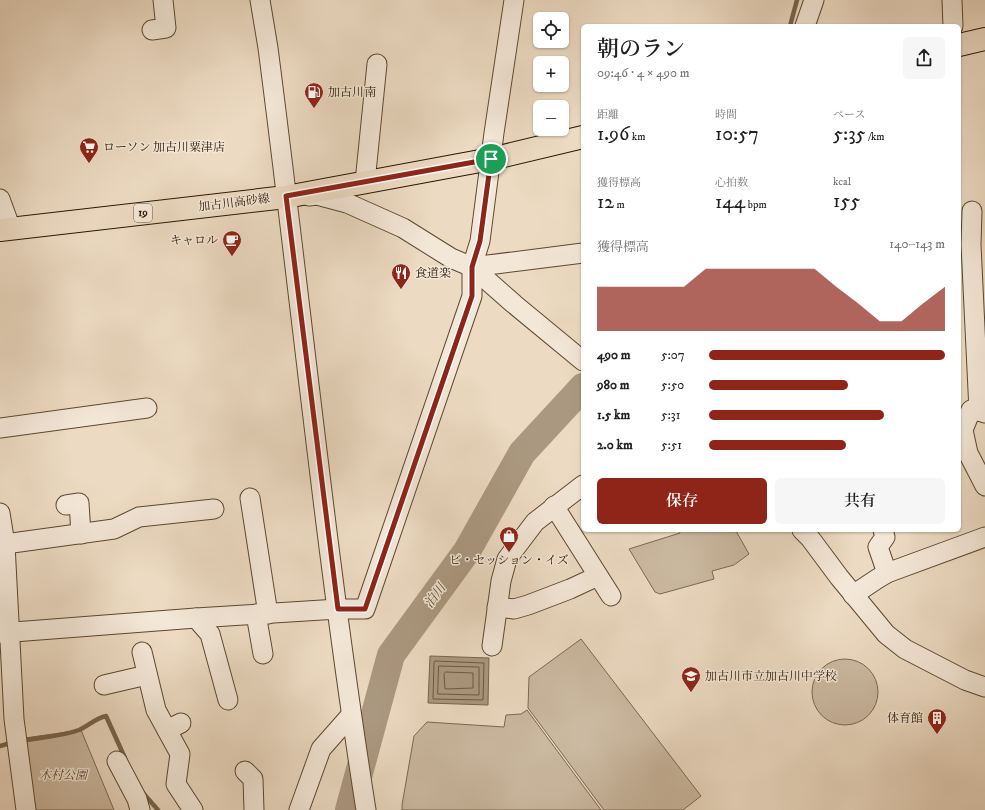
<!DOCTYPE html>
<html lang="ja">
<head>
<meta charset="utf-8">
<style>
	body { margin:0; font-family:"IM FELL DW Pica","Noto Serif JP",serif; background:#f6f6f6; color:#202124; height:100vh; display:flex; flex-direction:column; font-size:15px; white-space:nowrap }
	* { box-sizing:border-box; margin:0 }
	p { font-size:13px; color:#757577 }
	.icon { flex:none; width:22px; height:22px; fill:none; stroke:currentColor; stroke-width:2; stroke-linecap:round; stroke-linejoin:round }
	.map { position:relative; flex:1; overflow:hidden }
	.drawer { position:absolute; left:581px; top:24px; width:380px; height:508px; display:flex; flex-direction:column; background:#fff; border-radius:6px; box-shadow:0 1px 3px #0004 }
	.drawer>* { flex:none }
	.buttons { position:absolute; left:533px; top:12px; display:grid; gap:8px }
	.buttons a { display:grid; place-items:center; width:36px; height:36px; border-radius:6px; background:#fff; box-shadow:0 1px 3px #0004; font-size:20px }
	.pin { position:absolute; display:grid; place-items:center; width:34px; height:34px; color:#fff; margin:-17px; border:2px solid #fff; border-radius:50%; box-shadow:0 1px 4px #0007 }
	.round { display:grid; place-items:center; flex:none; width:42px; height:42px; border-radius:6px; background:#f6f6f6 }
	.overview { display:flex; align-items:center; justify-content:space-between; height:68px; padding:0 16px }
	h1 { font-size:22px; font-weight:600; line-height:30px }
	.metrics { display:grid; grid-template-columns:repeat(3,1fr); gap:6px; height:68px; padding:4px 16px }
	.metrics div { display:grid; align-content:center }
	.metrics b { font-size:20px; font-weight:600 }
	.metrics small { font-size:11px; font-weight:400 }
	.metrics p { font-size:11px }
	.chart { height:112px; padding:8px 16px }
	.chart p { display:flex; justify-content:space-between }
	.chart svg { width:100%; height:72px; margin-top:4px; fill:#8f2418; opacity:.7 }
	.cta { display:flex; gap:8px; margin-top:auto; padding:8px 16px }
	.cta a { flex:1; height:46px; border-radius:6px; background:#8f2418; color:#fff; font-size:16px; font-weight:600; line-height:46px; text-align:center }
	.cta a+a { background:#f6f6f6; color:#202124 }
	ul { padding:0 16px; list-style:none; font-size:13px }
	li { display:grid; grid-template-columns:64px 48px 1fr; align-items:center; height:30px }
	li i { height:10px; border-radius:5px; background:#8f2418 }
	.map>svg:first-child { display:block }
	.green { fill:#cbb9a1; stroke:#7c6850 }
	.water { fill:#ab9880; stroke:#78644d }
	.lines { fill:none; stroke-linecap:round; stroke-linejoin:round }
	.shore { stroke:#6c5840; stroke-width:1 }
	.stream { stroke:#78644d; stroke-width:4.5 }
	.river { stroke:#ab9880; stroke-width:28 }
	.minor-casing { stroke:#5c4830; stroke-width:21 }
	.major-casing { stroke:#2c1700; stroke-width:24 }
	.minor { stroke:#f3e7d7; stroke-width:19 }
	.major { stroke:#ecdac2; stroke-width:22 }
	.route-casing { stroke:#fff; stroke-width:8 }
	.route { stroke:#8f2418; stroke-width:5 }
	.labels { text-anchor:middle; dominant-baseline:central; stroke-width:3; stroke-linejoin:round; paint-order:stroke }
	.shield { fill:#f3e7d7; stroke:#685540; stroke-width:1 }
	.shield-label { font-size:11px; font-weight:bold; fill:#2c1700 }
	.poi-label { font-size:12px; fill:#2c1700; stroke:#f3e7d7; text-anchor:start }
	.street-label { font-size:12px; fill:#2c1700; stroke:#f3e7d7 }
	.park-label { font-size:12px; font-style:italic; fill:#5c4830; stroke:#f3e7d7 }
	.water-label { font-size:13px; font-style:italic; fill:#5f4b33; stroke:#f3e7d7 }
</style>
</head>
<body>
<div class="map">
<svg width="985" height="810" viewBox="0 0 985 810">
	<rect width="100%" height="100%" fill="#ecdac2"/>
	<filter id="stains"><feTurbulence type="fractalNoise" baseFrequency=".005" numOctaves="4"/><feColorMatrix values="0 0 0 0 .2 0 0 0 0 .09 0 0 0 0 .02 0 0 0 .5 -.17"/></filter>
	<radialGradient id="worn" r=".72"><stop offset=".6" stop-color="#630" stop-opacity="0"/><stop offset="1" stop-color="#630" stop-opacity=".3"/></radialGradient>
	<g class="green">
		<polygon points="679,530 734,530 736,531 749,554 734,565 712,571 714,579 660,594 655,592 629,549 680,533"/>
		<polygon points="581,639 701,796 683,810 604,810 528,708 529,677"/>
		<circle cx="845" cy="692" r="33"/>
		<polygon points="527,710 601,810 402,810 402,805 414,736 427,722 504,727 506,715 521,714"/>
		<polygon points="81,730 114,810 33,810 25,738"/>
	</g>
	<polygon class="water" points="430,656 489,658 488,705 428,703"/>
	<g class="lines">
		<g class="shore">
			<polygon points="435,661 484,663 483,700 433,699 434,663"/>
			<polygon points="439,666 479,667 479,695 438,694"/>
			<polygon points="446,672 473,673 473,688 445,689 444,674"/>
		</g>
		<g class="stream">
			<polyline points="790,26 797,0"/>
			<path d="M21,741c19,-4 39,-4 58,-11 9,-4 17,-12 27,-14l19,42"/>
			<polyline points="0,746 13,742"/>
			<polyline points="143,793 158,810"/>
		</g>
		<polyline class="river" points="349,810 391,655 467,551 522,453 583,387"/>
		<g class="minor-casing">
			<g id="minor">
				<path d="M260,0l8,48c33,254 58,509 98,762"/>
				<polyline points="952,0 953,26"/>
				<polyline points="805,26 814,0"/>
				<polyline points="152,30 166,28 163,0"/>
				<polyline points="365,182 377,64"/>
				<polyline points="309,196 317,195 347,203 403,228 451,258 472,267 583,253"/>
				<polyline points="0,199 11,229"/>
				<polyline points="972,211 971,245 979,411 985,413"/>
				<polyline points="472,267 514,304 583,361"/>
				<polyline points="979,411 971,410 963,430 968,453 985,486"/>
				<polyline points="0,428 147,408"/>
				<polyline points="250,498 268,614"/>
				<polyline points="66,505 79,503 81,534"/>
				<polyline points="554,506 611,596"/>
				<polyline points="0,513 5,544 14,719 26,810"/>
				<polyline points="802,530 810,538 839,577 886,634 905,649 965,680 985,687"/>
				<polyline points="883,530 885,537 878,547 887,573"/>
				<polyline points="5,544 114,529 139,517 214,509"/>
				<polyline points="853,595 877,579 887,573 985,537"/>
				<polyline points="497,607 514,609 528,605 570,589 598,576"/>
				<polyline points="256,614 263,654"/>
				<polyline points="196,618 210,634 228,700"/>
				<polyline points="0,633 196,618 338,609 365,609 472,296 472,267 480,241 494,133 514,0"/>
				<polyline points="492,646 501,581 507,559 535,522 583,485"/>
				<polyline points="142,652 156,710 180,754 176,784 193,810"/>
				<polyline points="104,685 147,675"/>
				<polyline points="167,730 181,723"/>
				<polyline points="117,761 137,799 140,810"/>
				<polyline points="245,771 253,779 254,810"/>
				<polyline points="299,810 321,749 351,715"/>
			</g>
		</g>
		<g class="major-casing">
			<g id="major">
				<polyline points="959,45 985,39"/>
				<polyline points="0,230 286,197 491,159 583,137"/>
			</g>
		</g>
		<use href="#minor" class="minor"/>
		<use href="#major" class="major"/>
	</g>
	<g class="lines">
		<g class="route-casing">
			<polygon id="route" points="491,159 480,241 472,267 472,296 365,609 338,609 286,196"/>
		</g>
		<use href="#route" class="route"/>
	</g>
	<defs>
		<g id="fuel-pin" transform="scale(1)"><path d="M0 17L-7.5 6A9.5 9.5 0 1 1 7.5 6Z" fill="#8f2418" stroke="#f3e7d7"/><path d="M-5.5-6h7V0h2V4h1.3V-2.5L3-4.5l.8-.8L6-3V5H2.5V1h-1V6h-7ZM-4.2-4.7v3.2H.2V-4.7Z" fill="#fff"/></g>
		<g id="supermarket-pin" transform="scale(1)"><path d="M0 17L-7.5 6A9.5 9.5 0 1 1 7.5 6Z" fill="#8f2418" stroke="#f3e7d7"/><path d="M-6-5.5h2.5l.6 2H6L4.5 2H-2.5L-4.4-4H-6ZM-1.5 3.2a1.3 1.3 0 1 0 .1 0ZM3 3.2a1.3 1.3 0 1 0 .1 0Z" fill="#fff"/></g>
		<g id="cafe-pin" transform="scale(1)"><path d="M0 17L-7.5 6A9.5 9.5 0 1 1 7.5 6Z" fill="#8f2418" stroke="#f3e7d7"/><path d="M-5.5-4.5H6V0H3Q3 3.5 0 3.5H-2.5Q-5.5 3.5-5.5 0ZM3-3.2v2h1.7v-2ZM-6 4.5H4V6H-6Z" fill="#fff"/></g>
		<g id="restaurant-pin" transform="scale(1)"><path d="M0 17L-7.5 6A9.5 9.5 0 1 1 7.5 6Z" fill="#8f2418" stroke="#f3e7d7"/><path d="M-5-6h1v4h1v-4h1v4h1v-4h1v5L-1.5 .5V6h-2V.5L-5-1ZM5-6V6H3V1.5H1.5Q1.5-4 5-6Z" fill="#fff"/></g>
		<g id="shop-pin" transform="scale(1)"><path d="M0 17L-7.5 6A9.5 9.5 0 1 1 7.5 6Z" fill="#8f2418" stroke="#f3e7d7"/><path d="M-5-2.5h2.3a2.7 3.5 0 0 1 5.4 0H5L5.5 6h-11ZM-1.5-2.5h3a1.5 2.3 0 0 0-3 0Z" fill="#fff"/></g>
		<g id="school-pin" transform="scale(1)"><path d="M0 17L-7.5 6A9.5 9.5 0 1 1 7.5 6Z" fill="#8f2418" stroke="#f3e7d7"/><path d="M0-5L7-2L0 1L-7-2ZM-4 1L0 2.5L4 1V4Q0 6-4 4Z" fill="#fff"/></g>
		<g id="building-pin" transform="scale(1)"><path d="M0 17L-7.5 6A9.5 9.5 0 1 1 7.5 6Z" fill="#8f2418" stroke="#f3e7d7"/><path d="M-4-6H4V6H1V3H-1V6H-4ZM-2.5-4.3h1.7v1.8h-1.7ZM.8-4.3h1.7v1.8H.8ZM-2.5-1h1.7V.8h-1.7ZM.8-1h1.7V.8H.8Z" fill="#fff"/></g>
	</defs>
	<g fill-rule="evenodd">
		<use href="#fuel-pin" x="314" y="92"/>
		<use href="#supermarket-pin" x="89" y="147"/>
		<use href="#cafe-pin" x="232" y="240"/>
		<use href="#restaurant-pin" x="401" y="273"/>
		<use href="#shop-pin" x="509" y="536"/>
		<use href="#school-pin" x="691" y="676"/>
		<use href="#building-pin" x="937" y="718"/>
	</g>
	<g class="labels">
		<rect class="shield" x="134" y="204" width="18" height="18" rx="3"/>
		<g class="shield-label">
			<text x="143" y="213">19</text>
		</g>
		<g class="poi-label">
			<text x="328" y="92">加古川南</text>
			<text x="103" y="147">ローソン 加古川粟津店</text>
			<text x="218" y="240" text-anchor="end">キャロル</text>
			<text x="415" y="273">食道楽</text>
			<text x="509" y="560" text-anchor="middle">ビ・セッション・イズ</text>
			<text x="705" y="676">加古川市立加古川中学校</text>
			<text x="923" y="718" text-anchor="end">体育館</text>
		</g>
		<g class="street-label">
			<text transform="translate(234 203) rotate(-7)">加古川高砂線</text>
		</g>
		<g class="park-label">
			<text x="63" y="775">木村公園</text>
		</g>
		<g class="water-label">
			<text transform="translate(435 596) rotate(-54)">泊川</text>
		</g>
	</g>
	<rect width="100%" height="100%" filter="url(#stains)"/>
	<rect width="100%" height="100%" fill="url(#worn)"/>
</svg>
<div class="buttons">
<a><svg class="icon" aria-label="locate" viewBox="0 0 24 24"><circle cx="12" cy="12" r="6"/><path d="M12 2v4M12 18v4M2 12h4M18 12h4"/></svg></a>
<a>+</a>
<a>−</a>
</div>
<div class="pin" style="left:491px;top:159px;background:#1e9e55"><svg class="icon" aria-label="arrive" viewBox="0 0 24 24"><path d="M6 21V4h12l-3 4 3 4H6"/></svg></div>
<section class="drawer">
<div class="overview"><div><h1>朝のラン</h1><p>09:46 · 4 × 490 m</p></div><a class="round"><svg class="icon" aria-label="share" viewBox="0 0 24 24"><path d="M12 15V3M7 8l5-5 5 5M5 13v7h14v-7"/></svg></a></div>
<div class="metrics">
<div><p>距離</p><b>1.96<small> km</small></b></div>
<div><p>時間</p><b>10:57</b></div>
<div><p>ペース</p><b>5:35<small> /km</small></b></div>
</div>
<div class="metrics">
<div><p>獲得標高</p><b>12<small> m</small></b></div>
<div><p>心拍数</p><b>144<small> bpm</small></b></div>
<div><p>kcal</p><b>155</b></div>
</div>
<div class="chart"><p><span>獲得標高</span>140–143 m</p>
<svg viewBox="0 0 160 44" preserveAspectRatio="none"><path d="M0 44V17L10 17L20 17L30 17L40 17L50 6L60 6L70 6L80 6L90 6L100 6L110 17L120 27L130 38L140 38L150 27L160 17V44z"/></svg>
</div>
<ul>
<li><b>490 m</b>5:07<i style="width:100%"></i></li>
<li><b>980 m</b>5:50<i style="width:59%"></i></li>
<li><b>1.5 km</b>5:31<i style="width:74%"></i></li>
<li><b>2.0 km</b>5:51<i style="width:58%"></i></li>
</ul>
<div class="cta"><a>保存</a><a>共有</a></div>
</section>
</div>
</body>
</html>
